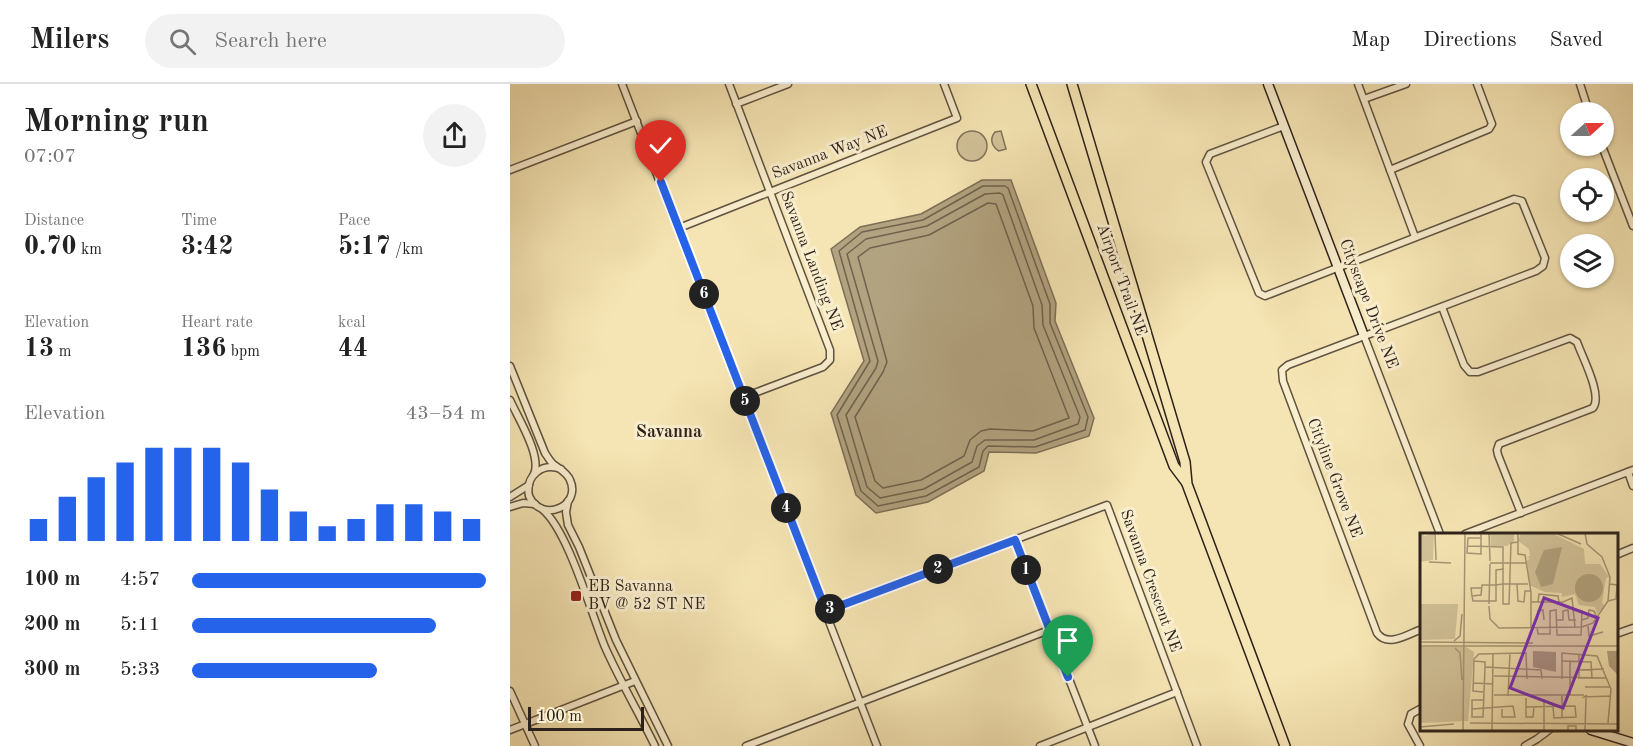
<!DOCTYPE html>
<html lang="en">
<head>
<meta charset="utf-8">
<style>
	body { margin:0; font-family:"Old Standard TT",serif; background:#f2f2f2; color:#222; height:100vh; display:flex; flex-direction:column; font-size:22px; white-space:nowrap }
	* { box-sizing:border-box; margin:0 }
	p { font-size:20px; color:#767676 }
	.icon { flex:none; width:33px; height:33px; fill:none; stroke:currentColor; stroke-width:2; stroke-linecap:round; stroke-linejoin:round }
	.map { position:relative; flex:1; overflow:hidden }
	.drawer { display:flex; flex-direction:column; background:#fff; width:510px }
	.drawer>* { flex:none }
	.needle { width:39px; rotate:69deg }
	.fabs { position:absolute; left:1050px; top:18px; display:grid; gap:12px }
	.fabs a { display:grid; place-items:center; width:54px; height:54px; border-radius:50%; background:#fff; box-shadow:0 2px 4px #0004; font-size:30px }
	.scale { position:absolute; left:18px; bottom:15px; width:116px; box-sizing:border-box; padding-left:6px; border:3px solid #2d221a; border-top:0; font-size:16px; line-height:21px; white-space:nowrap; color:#2d221a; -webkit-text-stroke:4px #f9eece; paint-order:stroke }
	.pin { position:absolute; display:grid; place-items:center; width:51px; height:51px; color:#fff; margin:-62px -26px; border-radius:50% 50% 50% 0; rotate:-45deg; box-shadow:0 0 6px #0007 }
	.pin .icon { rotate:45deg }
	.km { position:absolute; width:30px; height:30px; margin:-15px; border-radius:50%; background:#222; color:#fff; font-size:16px; line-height:30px; text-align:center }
	.round { display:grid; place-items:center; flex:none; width:63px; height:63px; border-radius:32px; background:#f2f2f2 }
	.head { display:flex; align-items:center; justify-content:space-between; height:102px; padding:0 24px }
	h1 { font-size:33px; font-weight:600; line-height:45px }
	.figures { display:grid; grid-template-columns:repeat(3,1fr); gap:9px; height:102px; padding:6px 24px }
	.figures div { display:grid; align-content:center }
	.figures b { font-size:26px; font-weight:600 }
	.figures small { font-size:16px; font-weight:400 }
	.figures p { font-size:16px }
	.chart { height:168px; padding:12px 24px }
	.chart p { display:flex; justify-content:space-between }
	.chart svg { width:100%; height:108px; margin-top:6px; stroke:#2563eb; stroke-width:6 }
	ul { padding:0 24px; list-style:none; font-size:20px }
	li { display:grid; grid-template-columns:96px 72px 1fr; align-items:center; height:45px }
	li i { height:15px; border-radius:8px; background:#2563eb }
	header { display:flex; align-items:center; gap:36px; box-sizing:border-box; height:84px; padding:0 30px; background:#fff; border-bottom:2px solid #e0e0e0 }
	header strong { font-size:28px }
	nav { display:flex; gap:33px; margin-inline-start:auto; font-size:21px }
	.search { width:420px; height:54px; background:#f2f2f2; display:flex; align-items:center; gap:15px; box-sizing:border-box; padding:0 21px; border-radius:33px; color:#767676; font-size:22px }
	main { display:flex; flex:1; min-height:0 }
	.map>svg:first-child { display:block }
	.green { fill:#d4c49a; stroke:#80735a; stroke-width:1.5 }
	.water { fill:#b2a380; stroke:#7d6f57; stroke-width:1.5 }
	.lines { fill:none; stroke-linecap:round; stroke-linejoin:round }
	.shore { stroke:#70624d; stroke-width:1.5 }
	.street-casing { stroke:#5f5340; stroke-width:9 }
	.secondary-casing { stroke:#2d221a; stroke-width:11 }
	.primary-casing { stroke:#2d221a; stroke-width:12 }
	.street { stroke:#f9eece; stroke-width:6 }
	.secondary { stroke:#f9eece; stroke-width:8 }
	.primary { stroke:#f6e5b4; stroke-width:9 }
	.route-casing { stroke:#fff; stroke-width:12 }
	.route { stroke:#2563eb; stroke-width:8 }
	.poi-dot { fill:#8f2418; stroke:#f9eece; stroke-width:2 }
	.labels { text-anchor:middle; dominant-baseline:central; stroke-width:6; stroke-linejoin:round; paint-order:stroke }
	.street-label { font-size:16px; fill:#2d221a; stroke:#f9eece }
	.poi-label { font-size:16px; fill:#2d221a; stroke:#f9eece; text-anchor:start }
	.neighbourhood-label { font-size:18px; font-weight:bold; fill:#2d221a; stroke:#f9eece }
	.inset-road { fill:none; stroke:#a69776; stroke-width:1.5 }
	.view { fill:#7b2cbf; fill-opacity:0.15; stroke:#7b2cbf; stroke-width:3 }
	.inset-edge { fill:none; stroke:#2d221a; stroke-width:3 }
</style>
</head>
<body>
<header>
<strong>Milers</strong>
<div class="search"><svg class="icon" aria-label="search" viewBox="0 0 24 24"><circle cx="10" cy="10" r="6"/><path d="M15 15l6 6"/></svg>Search here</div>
<nav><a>Map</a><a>Directions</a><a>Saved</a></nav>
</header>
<main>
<section class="drawer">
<div class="head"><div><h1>Morning run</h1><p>07:07</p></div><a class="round"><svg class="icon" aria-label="share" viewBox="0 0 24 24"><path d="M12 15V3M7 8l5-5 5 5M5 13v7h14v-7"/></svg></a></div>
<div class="figures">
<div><p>Distance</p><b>0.70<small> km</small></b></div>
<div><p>Time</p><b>3:42</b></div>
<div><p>Pace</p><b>5:17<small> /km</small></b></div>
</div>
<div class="figures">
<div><p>Elevation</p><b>13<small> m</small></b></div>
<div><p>Heart rate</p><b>136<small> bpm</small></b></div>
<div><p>kcal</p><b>44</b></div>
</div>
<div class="chart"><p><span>Elevation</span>43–54 m</p>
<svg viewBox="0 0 160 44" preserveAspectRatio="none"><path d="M5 44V35M15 44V26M25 44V18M35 44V12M45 44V6M55 44V6M65 44V6M75 44V12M85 44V23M95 44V32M105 44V38M115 44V35M125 44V29M135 44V29M145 44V32M155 44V35"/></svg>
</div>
<ul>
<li><b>100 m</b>4:57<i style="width:100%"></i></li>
<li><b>200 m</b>5:11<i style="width:83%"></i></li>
<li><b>300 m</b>5:33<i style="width:63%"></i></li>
</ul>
</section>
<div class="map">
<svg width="1123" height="662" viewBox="0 0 1123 662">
	<rect width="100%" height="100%" fill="#f6e5b4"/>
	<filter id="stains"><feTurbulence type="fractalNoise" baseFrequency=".00333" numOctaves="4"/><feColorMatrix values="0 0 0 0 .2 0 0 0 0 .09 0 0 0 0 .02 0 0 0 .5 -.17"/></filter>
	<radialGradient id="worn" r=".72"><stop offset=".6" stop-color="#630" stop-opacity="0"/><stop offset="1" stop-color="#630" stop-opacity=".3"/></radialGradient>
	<g class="green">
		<path d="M491,47l5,18 -7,2c-7,-4 -10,-12 -4,-19z"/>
		<circle cx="462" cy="62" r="15"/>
	</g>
	<polygon class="water" points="472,96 501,96 546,219 545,237 584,334 579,352 526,369 479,368 474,387 418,418 366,429 346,411 321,329 354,277 321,165 350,143 411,130"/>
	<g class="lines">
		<g class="shore">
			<polygon points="473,102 495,102 498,104 540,220 540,239 578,333 575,346 525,363 478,362 473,367 469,383 416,412 368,422 351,407 327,331 360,277 329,167 352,148 413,136"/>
			<polygon points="475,110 490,109 493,111 532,221 533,241 570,333 568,340 524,356 475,356 467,362 462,378 414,405 370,414 357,403 336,331 366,284 368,277 337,170 356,155 417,142"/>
			<polygon points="478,119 486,120 523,222 524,244 559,334 523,347 480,345 471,347 460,356 454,372 411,396 373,404 365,397 345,333 373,288 377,278 348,173 360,164 419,151"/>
		</g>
		<g class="street-casing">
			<g id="street">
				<polyline points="112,0 367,662"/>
				<polyline points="219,0 320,266 320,276 313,283 234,313"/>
				<polyline points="848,0 905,153"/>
				<polyline points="1070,0 1079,28"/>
				<polyline points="854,15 896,0"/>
				<polyline points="226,20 278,0"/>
				<path d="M774,42l-74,28 -4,8 53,131 6,3 249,-97 8,2 23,57 -2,8 -7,5 -248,94 -6,5 1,11 94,252c11,15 31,1 45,-4"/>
				<polyline points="1092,62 1123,142"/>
				<polyline points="0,86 127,37"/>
				<polyline points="880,86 979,45 982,40 967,0"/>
				<polyline points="169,144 447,34 434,0"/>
				<path d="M932,223l22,58 6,7h8l92,-34 7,4c5,15 26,53 16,66l-94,36 -2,6 1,5 23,58"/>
				<polyline points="854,252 930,450"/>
				<path d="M0,282l35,87c2,3 5,8 8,11 6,5 14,8 17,16 12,26 -28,44 -41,16 -4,-20 13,-34 32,-27"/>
				<path d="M0,316c8,18 32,56 24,74"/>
				<polyline points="1118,388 1123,402"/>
				<polyline points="0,413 19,401"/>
				<polyline points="58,417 56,428 58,441 69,463 106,556 158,662"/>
				<polyline points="0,423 13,419 25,420"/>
				<path d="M32,425c26,21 49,104 63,138 15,34 34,66 50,99"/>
				<polyline points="955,450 1123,386"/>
				<polyline points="505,456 585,662"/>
				<polyline points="1106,471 1123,464"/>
				<polyline points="316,527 597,421 687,662"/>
				<polyline points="1106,550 1123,544"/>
				<polyline points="0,607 25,662"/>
				<polyline points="0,646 125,597"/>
				<polyline points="236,662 539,546"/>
				<polyline points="530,662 667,608"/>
				<polyline points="910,662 898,640 901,630 912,624"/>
				<polyline points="1015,662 1027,655 1039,646"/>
			</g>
		</g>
		<g class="secondary-casing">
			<g id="secondary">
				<polyline points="758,0 854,252"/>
				<polyline points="1081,646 1123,659"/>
			</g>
		</g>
		<g class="primary-casing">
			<g id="primary">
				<polyline points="521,0 664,382 676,398"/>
				<polyline points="562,0 675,378 677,400 775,662"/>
			</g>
		</g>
		<use href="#street" class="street"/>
		<use href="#secondary" class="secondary"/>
		<use href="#primary" class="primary"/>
	</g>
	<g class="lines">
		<g class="route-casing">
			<polyline id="route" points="151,98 316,527 505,456 558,593"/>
		</g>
		<use href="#route" class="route"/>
	</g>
	<rect class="poi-dot" x="60" y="506" width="12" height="12" rx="3"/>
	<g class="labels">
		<g class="street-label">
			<text transform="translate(320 69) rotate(-21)">Savanna Way NE</text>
			<text transform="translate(301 177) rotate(69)">Savanna Landing NE</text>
			<text transform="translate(611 196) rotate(70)">Airport Trail NE</text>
			<text transform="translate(858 220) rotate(69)">Cityscape Drive NE</text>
			<text transform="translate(824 394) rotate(69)">Cityline Grove NE</text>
			<text transform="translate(640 497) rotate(70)">Savanna Crescent NE</text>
		</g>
		<g class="poi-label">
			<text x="78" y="503">EB Savanna<tspan x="78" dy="18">BV @ 52 ST NE</tspan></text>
		</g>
		<g class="neighbourhood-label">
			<text x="159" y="348">Savanna</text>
		</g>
	</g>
	<g transform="translate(910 449)">
		<rect width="198" height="198" fill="#f6e5b4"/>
		<path d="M0,0l5,3 9,-3 -1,27 -13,2zM70,0h24v8l-7,5h-16zM101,0h31l32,16 1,15h15l9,13 -3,1 -4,25 3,3 -8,8 -2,-7 -16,-2 -4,-11 -13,3v-4l-17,-1 -16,-7 -2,-24 3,-3 -4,-1 4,-1 -1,-7 -11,-8zM0,71h38l-3,35 -35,1zM0,114h46l8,5 -6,69 -48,2z" fill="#d4c49a"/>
		<path d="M142,14l-9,37 -12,3 -6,-15 9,-22zM155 55a14 14 0 1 1 28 0a14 14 0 1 1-28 0ZM113,118l23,1v20l-23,-5zM187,118h11v24l-9,-9z" fill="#b2a380"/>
		<path class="inset-road" d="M15,0l1,27M61,0v21l-14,-1 1,-15h13M69,0l1,28M98,0v21l7,1 6,37v35M136,0l25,11M47,13l36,1v57h6l2,-61 7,-1M9,29l22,1M70,30h36M84,36l-8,1v31h-23l-1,-5 9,-1 1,-10h14l7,-1h25M97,51l1,17 6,1 1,-11h6M52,63l-1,-8h10M188,68l8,-2 1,-14 -7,-1M111,69h32l9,-4 3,29M118,69l1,-8 19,2 1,6M69,71l1,-40M69,73l1,13 9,9 83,-1 11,-4 15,-22 2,-24 -8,-20 -15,-13 -2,-11M117,87l1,-9 5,-1 1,10M136,87h7v-9l5,-1 1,10h7M162,87l6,-2 1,-8 5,1 3,7M168,93l1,10 14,-4M117,94l1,7h12v-23l6,-1 1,25h24l1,-24 -7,-1M34,108l6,-5 2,-22M0,109l113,1M0,113h198M35,115l5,5 2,27M159,121v25M54,128l11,1v5l-2,50h-11v-17h11M143,128l28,1 1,17M65,134l56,3 1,9M159,137l25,-1M74,143l113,2M142,146v-26l35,3 14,33 -3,34M53,150l19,1M165,154h25M63,159l-10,-1 1,-32 5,-5 47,-1 1,26M74,162h90M150,162v-33M167,162l-3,2 27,-1M88,163l2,-43M106,165v19h7l1,-10M106,174l49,-1 1,11 -22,1 -1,-11M52,176l41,-3 2,11h-13v-8M142,185v-22M50,190l148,1M0,194l34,-3M43,198l2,-198M72,198l1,-78M124,198v-32M148,198v-5h8v5M165,198l1,-33"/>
		<path class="view" d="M124,65l54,20 -35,90 -53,-20z"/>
		<rect width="198" height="198" class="inset-edge"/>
	</g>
	<rect width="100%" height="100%" filter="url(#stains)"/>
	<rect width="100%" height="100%" fill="url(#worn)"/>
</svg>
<div class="fabs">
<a><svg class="needle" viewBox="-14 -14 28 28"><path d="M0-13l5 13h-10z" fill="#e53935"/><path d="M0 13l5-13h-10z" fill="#767676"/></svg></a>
<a><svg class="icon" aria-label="locate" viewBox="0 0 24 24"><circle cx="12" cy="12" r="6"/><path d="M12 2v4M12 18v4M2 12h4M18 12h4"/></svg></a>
<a><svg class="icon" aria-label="layers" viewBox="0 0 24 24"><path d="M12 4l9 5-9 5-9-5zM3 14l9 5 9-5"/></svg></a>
</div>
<div class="scale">100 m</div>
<div class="pin" style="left:558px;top:593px;background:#1e9e55"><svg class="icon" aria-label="arrive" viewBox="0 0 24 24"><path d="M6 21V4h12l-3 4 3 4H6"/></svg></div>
<div class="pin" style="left:151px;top:98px;background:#d93025"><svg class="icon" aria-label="check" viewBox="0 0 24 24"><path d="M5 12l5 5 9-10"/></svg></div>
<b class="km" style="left:516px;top:486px">1</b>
<b class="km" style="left:428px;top:485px">2</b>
<b class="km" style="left:320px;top:525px">3</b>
<b class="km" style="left:276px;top:424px">4</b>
<b class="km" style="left:235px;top:317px">5</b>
<b class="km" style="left:194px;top:210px">6</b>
</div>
</main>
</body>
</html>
